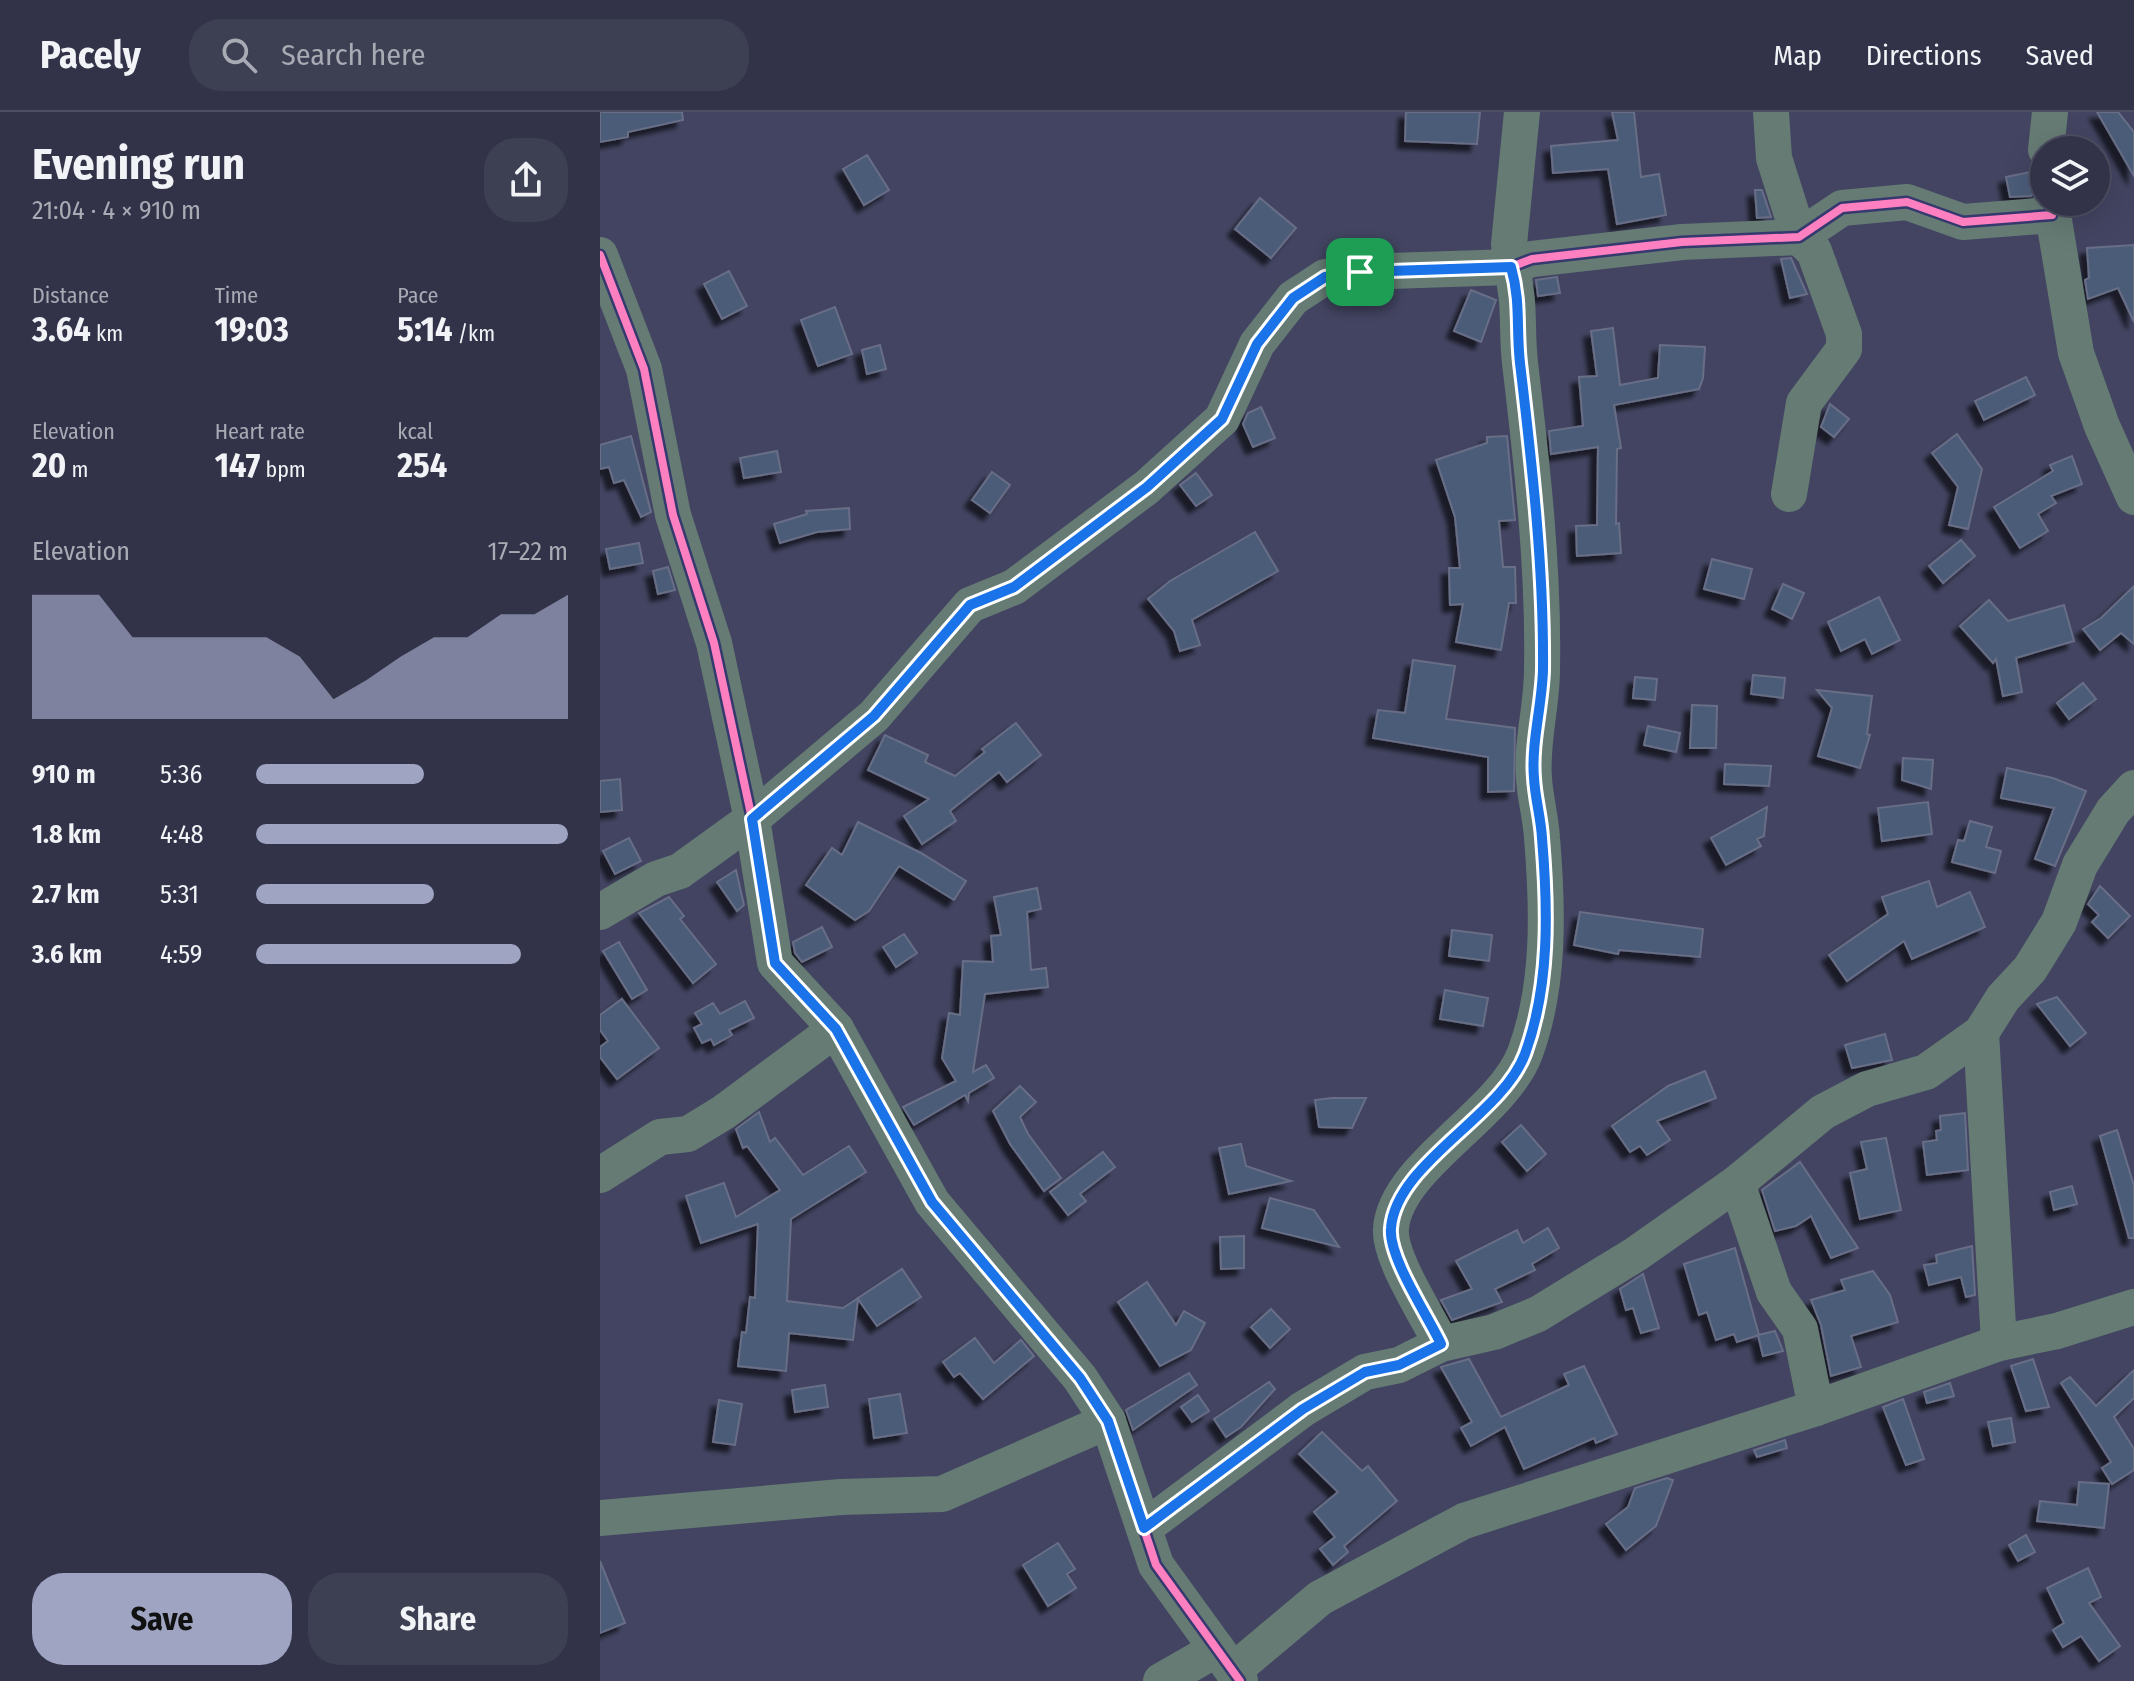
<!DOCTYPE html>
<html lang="en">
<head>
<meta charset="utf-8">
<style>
	body { margin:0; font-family:"Fira Sans Condensed",sans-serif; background:#3d3f53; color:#f1f3f6; height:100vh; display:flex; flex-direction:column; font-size:30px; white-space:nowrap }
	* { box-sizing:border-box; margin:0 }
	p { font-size:26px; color:#a8aab4 }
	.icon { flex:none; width:44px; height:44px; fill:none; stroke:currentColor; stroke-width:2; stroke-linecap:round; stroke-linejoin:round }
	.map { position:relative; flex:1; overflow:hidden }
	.panel { display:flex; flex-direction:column; background:#323349; width:600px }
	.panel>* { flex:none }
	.controls { position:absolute; left:1430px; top:24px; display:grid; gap:16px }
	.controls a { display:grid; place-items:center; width:80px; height:80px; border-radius:50%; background:#323349; box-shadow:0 8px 32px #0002,0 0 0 2px #4d4e61; font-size:40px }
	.pin { position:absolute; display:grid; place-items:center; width:68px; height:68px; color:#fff; margin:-34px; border-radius:16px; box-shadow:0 4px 12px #0006 }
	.round { display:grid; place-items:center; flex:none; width:84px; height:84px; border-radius:32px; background:#3d3f53 }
	.overview { display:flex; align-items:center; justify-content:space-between; height:136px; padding:0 32px }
	h1 { font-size:44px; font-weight:700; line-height:60px }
	.stats { display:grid; grid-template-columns:repeat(3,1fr); gap:12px; height:136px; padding:8px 32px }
	.stats div { display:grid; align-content:center }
	.stats b { font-size:34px; font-weight:700 }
	.stats small { font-size:22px; font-weight:400 }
	.stats p { font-size:22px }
	.chart { height:224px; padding:16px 32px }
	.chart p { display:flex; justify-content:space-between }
	.chart svg { width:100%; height:144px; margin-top:8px; fill:#9fa4c2; opacity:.7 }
	.action { display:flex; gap:16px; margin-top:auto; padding:16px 32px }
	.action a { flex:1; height:92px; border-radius:32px; background:#9fa4c2; color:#111; font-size:32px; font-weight:700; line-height:92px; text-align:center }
	.action a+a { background:#3d3f53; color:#f1f3f6 }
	ul { padding:0 32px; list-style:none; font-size:26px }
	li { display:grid; grid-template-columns:128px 96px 1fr; align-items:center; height:60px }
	li i { height:20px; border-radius:10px; background:#9fa4c2 }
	header { display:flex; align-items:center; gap:48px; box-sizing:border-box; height:112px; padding:0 40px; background:#323349; border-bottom:2px solid #4d4e61 }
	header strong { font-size:38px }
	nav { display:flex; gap:44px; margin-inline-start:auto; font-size:28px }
	.search { width:560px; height:72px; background:#3d3f53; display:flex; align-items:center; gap:20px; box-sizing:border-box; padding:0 28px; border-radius:32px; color:#a8aab4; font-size:30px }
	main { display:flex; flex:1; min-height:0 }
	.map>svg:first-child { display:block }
	.building { fill:#4c5b79; stroke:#676e85; stroke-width:2; filter:url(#shadow) }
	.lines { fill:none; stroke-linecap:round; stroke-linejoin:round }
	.minor { stroke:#657b74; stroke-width:36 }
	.cycleway-casing { stroke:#35396e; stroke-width:13 }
	.cycleway { stroke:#ff80c0; stroke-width:8 }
	.route-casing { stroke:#fff; stroke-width:16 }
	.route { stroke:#1a73e8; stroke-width:10 }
</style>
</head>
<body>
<header>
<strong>Pacely</strong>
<div class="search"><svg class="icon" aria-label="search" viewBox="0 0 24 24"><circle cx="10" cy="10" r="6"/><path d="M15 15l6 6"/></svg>Search here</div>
<nav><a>Map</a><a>Directions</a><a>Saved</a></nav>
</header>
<main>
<section class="panel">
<div class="overview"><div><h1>Evening run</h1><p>21:04 · 4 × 910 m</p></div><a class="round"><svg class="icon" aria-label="share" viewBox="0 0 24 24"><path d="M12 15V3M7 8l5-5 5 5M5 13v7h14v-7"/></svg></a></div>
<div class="stats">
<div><p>Distance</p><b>3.64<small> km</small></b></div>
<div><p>Time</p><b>19:03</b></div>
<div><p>Pace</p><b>5:14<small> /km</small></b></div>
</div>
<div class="stats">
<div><p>Elevation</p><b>20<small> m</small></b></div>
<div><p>Heart rate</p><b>147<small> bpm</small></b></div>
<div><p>kcal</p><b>254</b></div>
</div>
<div class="chart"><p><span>Elevation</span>17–22 m</p>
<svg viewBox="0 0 160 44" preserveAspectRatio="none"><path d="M0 44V6L10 6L20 6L30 19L40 19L50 19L60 19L70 19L80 25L90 38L100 32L110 25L120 19L130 19L140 12L150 12L160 6V44z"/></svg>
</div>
<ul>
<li><b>910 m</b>5:36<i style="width:54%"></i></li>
<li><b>1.8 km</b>4:48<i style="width:100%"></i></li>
<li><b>2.7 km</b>5:31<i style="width:57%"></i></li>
<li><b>3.6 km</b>4:59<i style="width:85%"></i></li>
</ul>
<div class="action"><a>Save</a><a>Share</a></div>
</section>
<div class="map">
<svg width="1534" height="1569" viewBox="0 0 1534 1569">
	<defs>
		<filter id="shadow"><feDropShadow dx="-7" dy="7" stdDeviation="2" flood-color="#0009"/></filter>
	</defs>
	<rect width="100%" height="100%" fill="#424461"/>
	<g class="building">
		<polygon points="0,0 82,0 83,8 28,20 28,25 0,30"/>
		<polygon points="806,0 880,0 877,32 805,29"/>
		<polygon points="1012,0 1034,0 1041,65 1059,62 1066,103 1017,112 1008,57 953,61 951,34 1018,28"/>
		<polygon points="1497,0 1518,0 1534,20 1534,64"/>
		<polygon points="267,43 289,78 264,93 243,57"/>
		<polygon points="1440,58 1444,59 1444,71 1431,84 1410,85 1406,65"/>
		<polygon points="1155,78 1162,78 1171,105 1157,106"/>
		<polygon points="660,86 696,116 671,146 635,117"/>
		<polygon points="1534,133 1534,210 1518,176 1488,187 1485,168 1489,166 1487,136"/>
		<polygon points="1191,146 1207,182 1190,186 1181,147"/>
		<polygon points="129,159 147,194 122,207 104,172"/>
		<polygon points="957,165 960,181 938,184 936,168"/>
		<polygon points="871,178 896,188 881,230 854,219"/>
		<polygon points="235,195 252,242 218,254 201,208"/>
		<polygon points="1013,216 1020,273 1058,266 1060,233 1105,235 1103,266 1099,277 1014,293 1021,336 1017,337 1016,412 1019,411 1021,441 977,444 976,414 997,413 998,335 951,342 949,319 983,314 979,265 997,264 991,219"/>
		<polygon points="280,233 286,257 267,262 262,238"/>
		<polygon points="1426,265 1435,283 1384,308 1375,289"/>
		<polygon points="1230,292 1249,307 1234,325 1221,315"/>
		<polygon points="661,295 675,326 653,335 643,312 648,301"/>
		<polygon points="1357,322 1382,357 1368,417 1349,413 1358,375 1332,341"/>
		<polygon points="31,324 51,400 41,405 24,368 14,371 9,355 0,357 0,333"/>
		<polygon points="907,324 915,408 899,409 903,455 915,455 916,491 909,491 901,538 856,530 863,492 850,493 849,456 860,456 855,405 836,348 887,331 887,325"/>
		<polygon points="177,339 181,360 144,366 140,346"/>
		<polygon points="1472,344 1482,372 1451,384 1456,391 1438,402 1448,419 1420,436 1394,395 1453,359 1450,353"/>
		<polygon points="392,360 410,373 390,401 372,388"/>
		<polygon points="596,361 612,383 596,394 580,373"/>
		<polygon points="249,396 250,417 217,420 180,431 174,412 207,402 206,399"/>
		<polygon points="655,420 678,459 592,508 600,533 580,539 574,519 548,487 570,469"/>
		<polygon points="1361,428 1375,444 1343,471 1329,454"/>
		<polygon points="39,431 43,451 10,457 6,437"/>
		<polygon points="1112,447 1152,457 1144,487 1104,477"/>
		<polygon points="68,455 75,478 58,482 53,459"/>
		<polygon points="1183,472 1204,481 1192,507 1172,497"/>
		<polygon points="1534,474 1534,532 1521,521 1500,538 1483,517 1501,506"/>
		<polygon points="1279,485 1300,528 1272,542 1265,527 1241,539 1228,510"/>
		<polygon points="1389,488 1408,509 1464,493 1474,529 1416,546 1422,580 1403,584 1396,547 1393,551 1360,514"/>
		<polygon points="813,548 855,554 846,607 915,616 914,679 888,680 888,645 773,626 778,598 805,601"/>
		<polygon points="1153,563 1185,566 1183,586 1151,582"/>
		<polygon points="1035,565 1057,567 1055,588 1033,586"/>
		<polygon points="1483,571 1496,587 1469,607 1457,591"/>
		<polygon points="1217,578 1272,584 1267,622 1270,623 1260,656 1218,644 1232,596"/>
		<polygon points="1092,593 1117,594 1116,636 1090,636"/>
		<polygon points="416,611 441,643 407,670 399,660 350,699 356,709 322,732 304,704 329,687 268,658 285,623 328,643 325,650 355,664 385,640 382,637"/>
		<polygon points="1048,614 1080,621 1076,640 1044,633"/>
		<polygon points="1303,646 1333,648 1331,677 1302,668"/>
		<polygon points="1125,652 1171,654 1169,674 1124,672"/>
		<polygon points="1407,656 1453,666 1486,679 1455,754 1435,747 1454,696 1401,686"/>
		<polygon points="20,667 22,698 0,700 0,669"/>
		<polygon points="1328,690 1332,722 1282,729 1278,696"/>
		<polygon points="1167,695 1164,724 1157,727 1161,734 1126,753 1111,726"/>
		<polygon points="1370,709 1392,715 1386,735 1401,739 1395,761 1352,750 1358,728 1364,729"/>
		<polygon points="258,710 321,741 366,769 354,788 299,754 269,799 255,808 206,773 232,736 242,743"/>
		<polygon points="29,726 41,749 15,762 3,739"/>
		<polygon points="136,758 144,793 137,799 117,770"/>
		<polygon points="1329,769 1337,795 1370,780 1385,815 1312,847 1304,829 1247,869 1229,843 1288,802 1282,785"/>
		<polygon points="1500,774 1530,804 1508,826 1492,810 1499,803 1488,792"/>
		<polygon points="437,776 441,797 427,800 431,858 446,856 448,875 385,882 373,960 386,953 394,966 369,981 368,989 365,983 314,1013 303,995 356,969 342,946 349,901 360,903 363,849 393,850 391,824 401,823 394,785"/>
		<polygon points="69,785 84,804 80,807 116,852 93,871 39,801"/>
		<polygon points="980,800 1103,817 1100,845 1019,838 1018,842 974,833"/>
		<polygon points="222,815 232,835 202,850 195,841 193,830"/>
		<polygon points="852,818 892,823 889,849 849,844"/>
		<polygon points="304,822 317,841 296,855 283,835"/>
		<polygon points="19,830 47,878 32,887 3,839"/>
		<polygon points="845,878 888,886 883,914 840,907"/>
		<polygon points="1457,885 1486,921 1470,934 1437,892"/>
		<polygon points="22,887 59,936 17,967 0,945 0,935 8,929 0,918 0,903"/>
		<polygon points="145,889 154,906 129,918 132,923 114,933 111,927 102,931 94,916 102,912 95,901 113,891 120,902"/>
		<polygon points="1285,922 1292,948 1252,956 1245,933"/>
		<polygon points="1105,959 1116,986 1057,1009 1070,1028 1047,1043 1040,1034 1030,1040 1012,1014 1068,974"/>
		<polygon points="420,974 436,990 420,1005 428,1022 461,1066 444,1079 410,1032 393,999"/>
		<polygon points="732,986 766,986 752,1016 719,1015 715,988"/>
		<polygon points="159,1000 170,1030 175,1026 203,1063 249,1034 266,1060 191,1107 187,1189 243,1196 302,1157 321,1185 277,1214 258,1187 253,1228 189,1221 186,1259 138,1254 142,1220 146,1221 150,1185 155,1186 158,1112 101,1131 86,1084 124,1071 136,1105 180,1078 147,1034 143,1036 136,1017"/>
		<polygon points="1365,1001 1368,1058 1327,1063 1323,1030 1337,1028 1336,1019 1341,1018 1340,1004"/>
		<polygon points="921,1013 946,1042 927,1059 902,1030"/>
		<polygon points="1517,1018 1534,1074 1534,1126 1529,1126 1500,1024"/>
		<polygon points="1286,1026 1301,1098 1260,1107 1250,1061 1267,1057 1261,1030"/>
		<polygon points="641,1032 646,1054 691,1069 629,1082 619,1036"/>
		<polygon points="503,1040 515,1055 480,1082 486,1089 468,1103 450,1080"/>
		<polygon points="1200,1050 1258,1136 1231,1146 1211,1104 1196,1114 1175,1119 1162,1078"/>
		<polygon points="1472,1074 1477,1092 1454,1098 1450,1080"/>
		<polygon points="670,1086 714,1098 739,1135 662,1116"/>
		<polygon points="948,1116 959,1136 932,1152 935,1158 895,1177 902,1190 852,1208 841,1188 872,1177 856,1149 917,1118 923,1131"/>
		<polygon points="644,1124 644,1156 621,1157 620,1125"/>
		<polygon points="1372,1134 1375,1183 1366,1185 1361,1165 1329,1173 1324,1153 1337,1151 1336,1143"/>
		<polygon points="1135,1136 1159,1223 1137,1230 1134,1222 1116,1228 1107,1200 1099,1203 1084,1152"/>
		<polygon points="1273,1159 1290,1183 1298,1210 1251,1224 1261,1255 1231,1264 1221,1213 1211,1188 1245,1178 1241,1168"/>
		<polygon points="1043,1162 1059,1216 1041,1221 1033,1196 1026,1198 1020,1177"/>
		<polygon points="547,1170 576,1213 584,1199 605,1211 591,1238 560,1254 518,1190"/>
		<polygon points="671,1197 690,1217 670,1236 651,1215"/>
		<polygon points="1175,1219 1183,1239 1163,1244 1158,1223"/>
		<polygon points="375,1226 394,1251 421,1228 434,1244 383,1287 360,1261 354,1265 343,1250"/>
		<polygon points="869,1247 901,1305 969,1273 964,1262 984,1254 1017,1322 996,1331 994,1326 924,1357 905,1315 871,1334 861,1316 872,1310 841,1255"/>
		<polygon points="1433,1247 1449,1295 1426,1299 1411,1254"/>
		<polygon points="1534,1258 1534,1286 1514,1305 1534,1337 1534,1358 1512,1372 1502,1356 1511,1350 1461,1271 1470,1265 1496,1294"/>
		<polygon points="589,1261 597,1273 533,1318 526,1298"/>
		<polygon points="669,1270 675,1277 641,1315 626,1325 614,1307"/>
		<polygon points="1350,1271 1354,1284 1327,1291 1324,1280"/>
		<polygon points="225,1273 228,1295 195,1300 192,1278"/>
		<polygon points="300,1282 307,1321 274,1326 269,1287"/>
		<polygon points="598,1283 609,1299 592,1310 581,1295"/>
		<polygon points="1303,1287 1324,1347 1306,1353 1283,1295"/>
		<polygon points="119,1288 142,1292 135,1333 113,1330"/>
		<polygon points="1411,1306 1415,1330 1393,1334 1388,1310"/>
		<polygon points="722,1320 762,1359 768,1354 797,1389 744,1434 748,1440 733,1453 720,1437 735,1425 714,1400 738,1380 699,1342"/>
		<polygon points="1185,1328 1187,1336 1157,1345 1154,1338"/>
		<polygon points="1067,1366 1073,1368 1056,1414 1026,1438 1006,1412 1028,1395 1035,1376"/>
		<polygon points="1479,1370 1509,1372 1504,1416 1437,1409 1440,1389 1477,1393"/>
		<polygon points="1426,1423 1435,1440 1418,1449 1409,1433"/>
		<polygon points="458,1431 475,1457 467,1462 476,1476 448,1494 423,1453"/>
		<polygon points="0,1449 25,1511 0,1521"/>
		<polygon points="1488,1456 1501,1485 1489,1491 1520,1534 1499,1549 1481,1524 1463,1535 1453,1518 1464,1511 1447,1476"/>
	</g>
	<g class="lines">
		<g class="minor">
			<polyline points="1171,0 1174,46 1199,125 1214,139 1244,222 1244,237 1204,291 1189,382"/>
			<polyline points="1446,38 1450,0"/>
			<polyline points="1451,90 1476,241 1502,314 1534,385"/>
			<polyline points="0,143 44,257 73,403 114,531 152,707 175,851 236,917 332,1090 480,1266 508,1309 556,1453 640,1569"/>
			<polyline points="0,800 56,767 80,759 152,707 274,604 370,493 414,475 547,375 622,307 657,232 693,186 725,165 760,160 911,155 909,132 922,0"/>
			<polyline points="1381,921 1399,1231"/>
			<polyline points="0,1063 60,1025 88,1022 124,1000 236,917"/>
			<path d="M841,1232c-13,-28 -53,-87 -50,-116 5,-62 111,-113 134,-175 25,-67 23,-144 17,-215 -1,-20 -7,-40 -8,-60 -3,-35 8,-72 8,-108 2,-102 -10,-206 -22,-307 -4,-35 1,-61 -9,-96l21,-8 150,-17 117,-5 43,-29 65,-6 56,20 89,-7"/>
			<polyline points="1216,1296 1200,1217 1174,1180 1137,1071 1223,1000 1267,977 1326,960 1381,921 1403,886 1430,857 1459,810 1480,753 1513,699 1534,676"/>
			<polyline points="0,1406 241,1385 342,1382 508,1309"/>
			<polyline points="544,1416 703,1297 765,1260 799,1253 841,1232 894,1220 938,1202 1036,1142 1137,1071"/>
			<polyline points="633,1559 720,1486 864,1409 1216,1296 1399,1231 1457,1219 1534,1195"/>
			<polyline points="561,1569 617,1537"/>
		</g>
		<g class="cycleway-casing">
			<g id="cycleway">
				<polyline points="0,143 44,257 73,403 114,531 152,707 175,851 236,917 332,1090 480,1266 508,1309 556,1453 640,1569"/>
				<path d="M841,1232c-13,-28 -53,-87 -50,-116 5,-62 111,-113 134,-175 25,-67 23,-144 17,-215 -1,-20 -7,-40 -8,-60 -3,-35 8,-72 8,-108 2,-102 -10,-206 -22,-307 -4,-35 1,-61 -9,-96l21,-8 150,-17 117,-5 43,-29 65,-6 56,20 89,-7"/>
			</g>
		</g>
		<use href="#cycleway" class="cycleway"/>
	</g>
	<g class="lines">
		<g class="route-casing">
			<path id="route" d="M911,155c10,35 5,61 9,96 12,101 24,205 23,307 -1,36 -12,73 -9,108 1,20 7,40 8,60 6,71 8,148 -17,216 -23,62 -129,109 -134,174 -3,29 37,88 50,116l-42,21 -34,7 -62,37 -159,119 -36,-107 -28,-43 -148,-176 -96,-173 -61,-66 -23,-144 122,-103 96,-111 44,-18 133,-100 75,-68 35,-75 36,-46 32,-21 35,-5z"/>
		</g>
		<use href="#route" class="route"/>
	</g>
</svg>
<div class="controls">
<a><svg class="icon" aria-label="layers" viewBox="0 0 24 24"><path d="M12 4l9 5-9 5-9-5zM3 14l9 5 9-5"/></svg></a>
</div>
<div class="pin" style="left:760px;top:160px;background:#1e9e55"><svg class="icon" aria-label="arrive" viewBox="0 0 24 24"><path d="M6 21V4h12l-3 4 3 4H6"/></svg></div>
</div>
</main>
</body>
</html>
